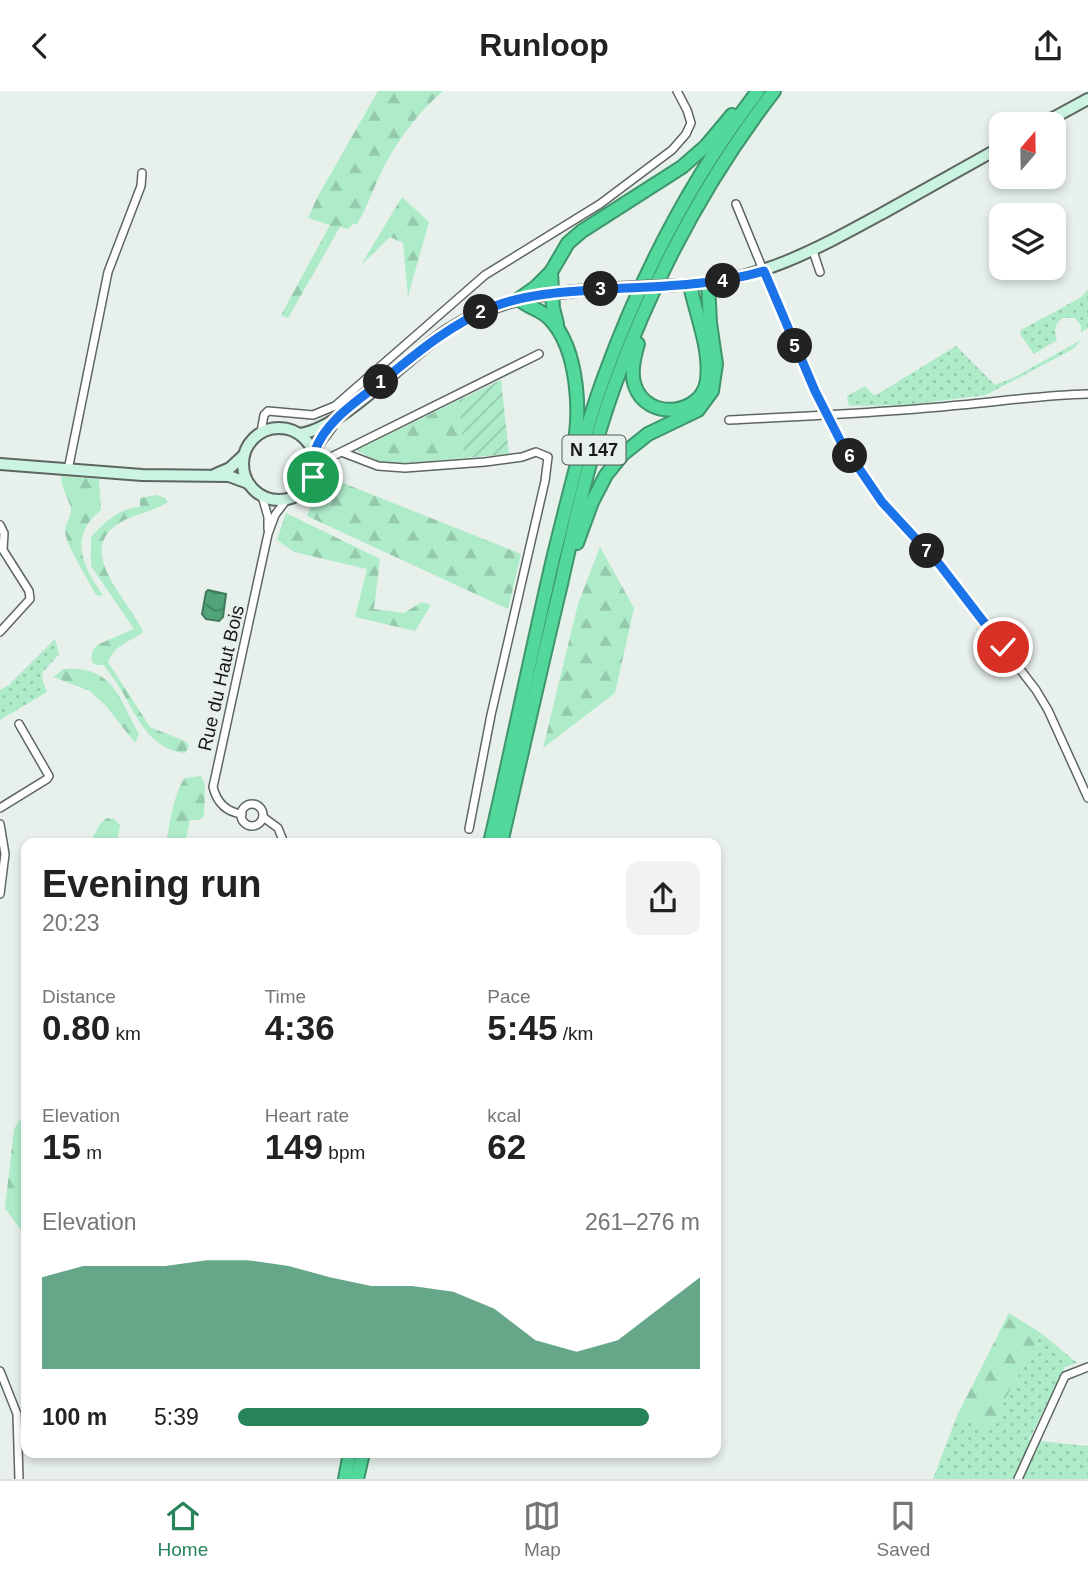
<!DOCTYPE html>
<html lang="en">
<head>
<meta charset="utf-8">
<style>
	body { margin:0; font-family:Helvetica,sans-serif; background:#f2f2f2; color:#222; height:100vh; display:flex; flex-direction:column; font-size:26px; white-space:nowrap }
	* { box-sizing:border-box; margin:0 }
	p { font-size:23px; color:#767676 }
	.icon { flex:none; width:38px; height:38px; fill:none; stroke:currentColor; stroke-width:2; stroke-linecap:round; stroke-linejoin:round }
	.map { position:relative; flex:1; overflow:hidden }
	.drawer { position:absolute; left:21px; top:747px; width:700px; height:620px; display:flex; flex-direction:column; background:#fff; border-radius:14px; box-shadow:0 4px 10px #0003 }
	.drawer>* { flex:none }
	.needle { width:46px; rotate:20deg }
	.buttons { position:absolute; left:989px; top:21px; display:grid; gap:14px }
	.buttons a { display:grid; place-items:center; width:77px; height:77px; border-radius:14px; background:#fff; box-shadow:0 4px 10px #0003; font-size:35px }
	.pin { position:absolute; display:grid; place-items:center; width:60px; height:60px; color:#fff; margin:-30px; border:4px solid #fff; border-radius:50%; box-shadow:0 2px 7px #0007 }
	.km { position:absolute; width:35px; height:35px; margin:-18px; border-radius:50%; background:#222; color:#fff; font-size:19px; line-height:35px; text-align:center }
	.round { display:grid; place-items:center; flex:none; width:74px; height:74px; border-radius:14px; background:#f2f2f2 }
	.head { display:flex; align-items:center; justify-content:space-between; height:119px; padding:0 21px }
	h1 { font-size:38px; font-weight:800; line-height:52px }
	.figures { display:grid; grid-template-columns:repeat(3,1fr); gap:10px; height:119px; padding:7px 21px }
	.figures div { display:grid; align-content:center }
	.figures b { font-size:35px; font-weight:800 }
	.figures small { font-size:19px; font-weight:400 }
	.figures p { font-size:19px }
	.chart { height:196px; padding:14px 21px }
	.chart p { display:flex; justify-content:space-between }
	.chart svg { width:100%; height:126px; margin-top:7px; fill:#26835a; opacity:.7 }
	ul { padding:0 21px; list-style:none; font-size:23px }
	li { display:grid; grid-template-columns:112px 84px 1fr; align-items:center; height:52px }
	li i { height:18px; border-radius:9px; background:#26835a }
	header { display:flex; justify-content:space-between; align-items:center; height:91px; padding:0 21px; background:#fff; font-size:32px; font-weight:800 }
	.menu { display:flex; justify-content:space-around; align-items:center; height:98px; border-top:2px solid #e0e0e0; background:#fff; font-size:19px; color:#767676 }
	.menu a { display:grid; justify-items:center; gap:4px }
	.menu .on { color:#26835a }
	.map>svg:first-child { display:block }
	.grass { fill:url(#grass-dots) }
	.forest { fill:url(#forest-firs) }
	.garden { fill:url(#garden-furrows) }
	.water { fill:url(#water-waves); stroke:#407a5d; stroke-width:2 }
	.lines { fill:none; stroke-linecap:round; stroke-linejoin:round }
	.street-casing { stroke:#5e6661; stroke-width:10 }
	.secondary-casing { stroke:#5e6661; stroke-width:14 }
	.highway-casing { stroke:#3e966d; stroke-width:16 }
	.street { stroke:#fff; stroke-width:7 }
	.secondary { stroke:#cbf3e1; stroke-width:10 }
	.highway { stroke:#52d89a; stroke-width:12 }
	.secondary-bridge-casing { stroke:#5e6661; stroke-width:14; stroke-linecap:butt }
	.secondary-bridge { stroke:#cbf3e1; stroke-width:10 }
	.route-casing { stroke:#fff; stroke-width:14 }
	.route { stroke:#1a73e8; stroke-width:9 }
	.labels { text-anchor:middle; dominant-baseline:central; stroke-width:6; stroke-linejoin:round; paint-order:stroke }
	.shield { fill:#e7f0eb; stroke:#565b58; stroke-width:2 }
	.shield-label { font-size:18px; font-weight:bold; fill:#181b19 }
	.street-label { font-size:19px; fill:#181b19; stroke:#e7f0eb }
</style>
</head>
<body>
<header><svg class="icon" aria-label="back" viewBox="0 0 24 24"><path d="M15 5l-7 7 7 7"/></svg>Runloop<svg class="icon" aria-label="share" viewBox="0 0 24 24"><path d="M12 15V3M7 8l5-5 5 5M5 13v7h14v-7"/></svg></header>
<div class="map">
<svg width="1088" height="1388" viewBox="0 0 1088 1388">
	<defs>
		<pattern id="grass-dots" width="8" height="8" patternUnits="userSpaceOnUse" patternTransform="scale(1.75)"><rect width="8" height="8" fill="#adebc9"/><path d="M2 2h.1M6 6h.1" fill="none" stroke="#94c9ac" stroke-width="1.8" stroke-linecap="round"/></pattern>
		<pattern id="forest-firs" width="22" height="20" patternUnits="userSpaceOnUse" patternTransform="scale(1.75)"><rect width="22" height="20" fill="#adebc9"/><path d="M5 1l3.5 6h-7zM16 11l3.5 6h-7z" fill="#94c9ac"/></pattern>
		<pattern id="garden-furrows" width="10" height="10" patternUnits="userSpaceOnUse" patternTransform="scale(1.75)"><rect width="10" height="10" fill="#adebc9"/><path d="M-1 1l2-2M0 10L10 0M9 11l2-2" fill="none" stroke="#94c9ac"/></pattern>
		<pattern id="water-waves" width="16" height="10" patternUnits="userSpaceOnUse" patternTransform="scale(1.75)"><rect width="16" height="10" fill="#51a37a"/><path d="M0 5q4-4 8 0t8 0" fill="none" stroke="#428463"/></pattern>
	</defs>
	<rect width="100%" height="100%" fill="#e7f0eb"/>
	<g class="grass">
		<path d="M1088,199v38l-7,4v-6l-6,-8h-12c-9,6 -9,12 -6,22l-23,14 -14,-20 1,-4 59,-32z"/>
		<polygon points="1081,249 1073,258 986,304 907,314 849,315 847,305 865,295 873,304 878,303 956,255 995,294 1015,286"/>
		<polygon points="55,548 59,563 42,582 43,591 47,601 0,629 0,599 9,594"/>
		<polygon points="1041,1242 1077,1272 1065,1276 1029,1349 1088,1355 1088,1388 933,1388 957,1325 988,1340"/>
	</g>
	<g class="forest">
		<path d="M378,0h65c-28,24 -50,55 -65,88 -7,16 -12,30 -21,45h-4l-5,5 -8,-2 -52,91 -7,-3 49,-90 -22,-7 10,-22z"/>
		<polygon points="402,106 429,131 408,205 403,152 390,146 361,174"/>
		<polygon points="459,309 464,367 396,373 378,371 357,359"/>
		<polygon points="323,384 521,463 508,518 307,425"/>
		<path d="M61,385l38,3 2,31c-33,26 -19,56 2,85l-2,1 -5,-1c-7,-15 -31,-50 -31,-65 1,-7 7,-15 6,-22 -3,-11 -9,-17 -10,-32z"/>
		<path d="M157,404l8,3 3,4c-15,10 -35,12 -50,22 -44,28 13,78 25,108 -13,10 -28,12 -35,30l42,65 37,15 2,4 -4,7c-37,-4 -48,-37 -65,-65 -5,-8 -11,-15 -16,-23h-7l-5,-3c-1,-8 0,-13 7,-18l35,-15 -43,-63v-29c12,-14 30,-30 49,-30v-9z"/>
		<polygon points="286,422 380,468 374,518 404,522 422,511 431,514 415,540 355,526 367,478 294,461 277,449"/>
		<polygon points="600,456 634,517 615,602 543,657 578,513"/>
		<path d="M64,578c50,-3 54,28 75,65l-4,9 -28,-36 -17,-16 -37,-14z"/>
		<path d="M201,685l4,9 -1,31 -5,4h-9l-5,23h-18c1,-16 8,-53 18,-65z"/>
		<polygon points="107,727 114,728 120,734 117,752 90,752 100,733"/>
		<polygon points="26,1027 26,1146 5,1117 14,1038 19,1030"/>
		<polygon points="1009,1222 1041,1242 988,1340 957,1325"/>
	</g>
	<polygon class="garden" points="501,289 509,363 464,367 459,309"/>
	<polygon class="water" points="208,499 226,503 223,526 219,530 206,528 202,523 206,501"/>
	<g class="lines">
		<g class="street-casing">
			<g id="street">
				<polyline points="736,113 793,252 826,325 841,351 882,411 940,474 1036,599 1048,619 1088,707"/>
				<polyline points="813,160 820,181"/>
				<path d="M729,329c77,-4 154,-7 231,-15 43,-4 85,-10 128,-11"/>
				<polyline points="261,341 264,324 268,320 313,324 335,315 485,184 600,113 672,59 686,43 691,32 687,19 677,0"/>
				<polyline points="344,362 378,375 405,377 485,371 522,366 536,361 548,366 545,390 491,624 469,738"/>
				<polyline points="315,374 539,263"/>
				<polyline points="68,379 108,181 141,95 142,82"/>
				<polyline points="262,405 268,426 268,438"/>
				<polyline points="0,434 4,442 3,459 29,500 30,508 0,541"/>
				<circle cx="252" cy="724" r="11"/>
				<polyline points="0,717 47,688 49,685 19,633"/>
				<path d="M242,723c-16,-2 -25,-11 -29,-27l55,-253 7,-19 12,-16"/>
				<polyline points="263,726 278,737 284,752"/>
				<polyline points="0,733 5,763 0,803"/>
				<polyline points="0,1280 17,1323 19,1388"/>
				<polyline points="1018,1388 1065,1285 1088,1276"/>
			</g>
		</g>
		<g class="secondary-casing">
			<g id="secondary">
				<polyline points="1042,33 1088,8"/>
				<path d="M683,194c75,-3 136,-37 200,-72 39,-22 79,-44 118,-66"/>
				<circle cx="279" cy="373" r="36"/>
				<path d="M300,343c45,-7 107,-78 148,-104 54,-35 107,-38 169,-42"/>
				<polyline points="314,362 319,351 331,335"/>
				<polyline points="0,373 142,384 229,385 248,392"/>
				<polyline points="216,383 230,377 243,365"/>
			</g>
		</g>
		<g class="highway-casing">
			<g id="highway">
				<polyline points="551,181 553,217 557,233"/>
				<path d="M638,253c-4,13 -8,29 -3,42 12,35 67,30 72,-6 4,-31 -11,-65 -17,-95"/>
				<path d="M572,364c10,-39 7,-105 -22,-136 -9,-10 -22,-11 -31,-20l17,-12 15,-15 17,-29 14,-12 100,-64 24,-21 26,-31"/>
				<polyline points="577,452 592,411 606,384 623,363 648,343 698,319 712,300 716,273 710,232 708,192"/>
				<path d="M490,752c22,-94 41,-190 63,-284 15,-60 29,-121 50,-179 37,-102 89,-203 155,-289"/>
				<path d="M501,752c20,-86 39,-172 60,-259 15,-67 30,-134 54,-200 38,-104 91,-205 159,-293"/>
				<polyline points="345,1388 350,1362"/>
				<polyline points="357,1388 363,1362"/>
			</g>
		</g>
		<use href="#street" class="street"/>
		<use href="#secondary" class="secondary"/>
		<use href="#highway" class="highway"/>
		<g class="secondary-bridge-casing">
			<polyline id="secondary-bridge" points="617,197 680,194"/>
		</g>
		<use href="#secondary-bridge" class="secondary-bridge"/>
	</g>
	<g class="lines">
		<g class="route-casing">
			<path id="route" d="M313,386c1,-9 0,-19 2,-26 10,-31 47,-53 70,-72 35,-29 68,-56 110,-73 33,-12 66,-14 100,-16 57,-4 113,-3 169,-19l51,120 26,51 41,60 58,63 63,82"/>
		</g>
		<use href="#route" class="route"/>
	</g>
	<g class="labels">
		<rect class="shield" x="562.5" y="344.5" width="63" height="29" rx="5"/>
		<g class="shield-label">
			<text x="594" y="359">N 147</text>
		</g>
		<g class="street-label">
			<text transform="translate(221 587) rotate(-77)">Rue du Haut Bois</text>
		</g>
	</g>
</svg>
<div class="buttons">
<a><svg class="needle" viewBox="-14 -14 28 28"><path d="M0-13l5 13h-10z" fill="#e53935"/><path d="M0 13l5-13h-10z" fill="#767676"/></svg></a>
<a><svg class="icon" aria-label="layers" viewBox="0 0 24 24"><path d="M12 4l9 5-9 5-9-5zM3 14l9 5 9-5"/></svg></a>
</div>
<div class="pin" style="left:313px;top:386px;background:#1e9e55"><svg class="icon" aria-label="arrive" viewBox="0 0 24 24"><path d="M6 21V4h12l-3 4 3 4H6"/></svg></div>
<div class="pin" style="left:1003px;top:556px;background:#d93025"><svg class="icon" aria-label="check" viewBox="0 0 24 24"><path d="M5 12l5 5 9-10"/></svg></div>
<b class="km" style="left:381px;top:291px">1</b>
<b class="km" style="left:481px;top:221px">2</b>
<b class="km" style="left:601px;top:198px">3</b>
<b class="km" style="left:723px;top:190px">4</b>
<b class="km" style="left:795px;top:255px">5</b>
<b class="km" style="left:850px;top:365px">6</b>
<b class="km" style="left:927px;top:460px">7</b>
<section class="drawer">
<div class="head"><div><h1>Evening run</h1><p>20:23</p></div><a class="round"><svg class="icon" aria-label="share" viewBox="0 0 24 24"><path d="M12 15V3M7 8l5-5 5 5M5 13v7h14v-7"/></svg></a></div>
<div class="figures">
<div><p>Distance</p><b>0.80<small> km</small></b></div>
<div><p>Time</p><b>4:36</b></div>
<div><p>Pace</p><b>5:45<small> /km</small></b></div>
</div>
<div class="figures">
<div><p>Elevation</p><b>15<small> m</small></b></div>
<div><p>Heart rate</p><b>149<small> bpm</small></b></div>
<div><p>kcal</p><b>62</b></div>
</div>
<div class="chart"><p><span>Elevation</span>261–276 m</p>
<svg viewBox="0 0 160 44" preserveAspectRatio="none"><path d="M0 44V12L10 8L20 8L30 8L40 6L50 6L60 8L70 12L80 15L90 15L100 17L110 23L120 34L130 38L140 34L150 23L160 12V44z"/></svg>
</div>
<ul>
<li><b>100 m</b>5:39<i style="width:89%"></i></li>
</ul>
</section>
</div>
<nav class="menu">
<a class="on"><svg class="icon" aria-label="home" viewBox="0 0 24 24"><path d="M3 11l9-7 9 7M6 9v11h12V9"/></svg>Home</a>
<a><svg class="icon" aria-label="map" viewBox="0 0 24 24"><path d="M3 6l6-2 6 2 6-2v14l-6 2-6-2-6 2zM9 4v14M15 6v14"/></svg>Map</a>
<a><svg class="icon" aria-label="saved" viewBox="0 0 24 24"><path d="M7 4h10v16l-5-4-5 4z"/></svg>Saved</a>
</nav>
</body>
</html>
